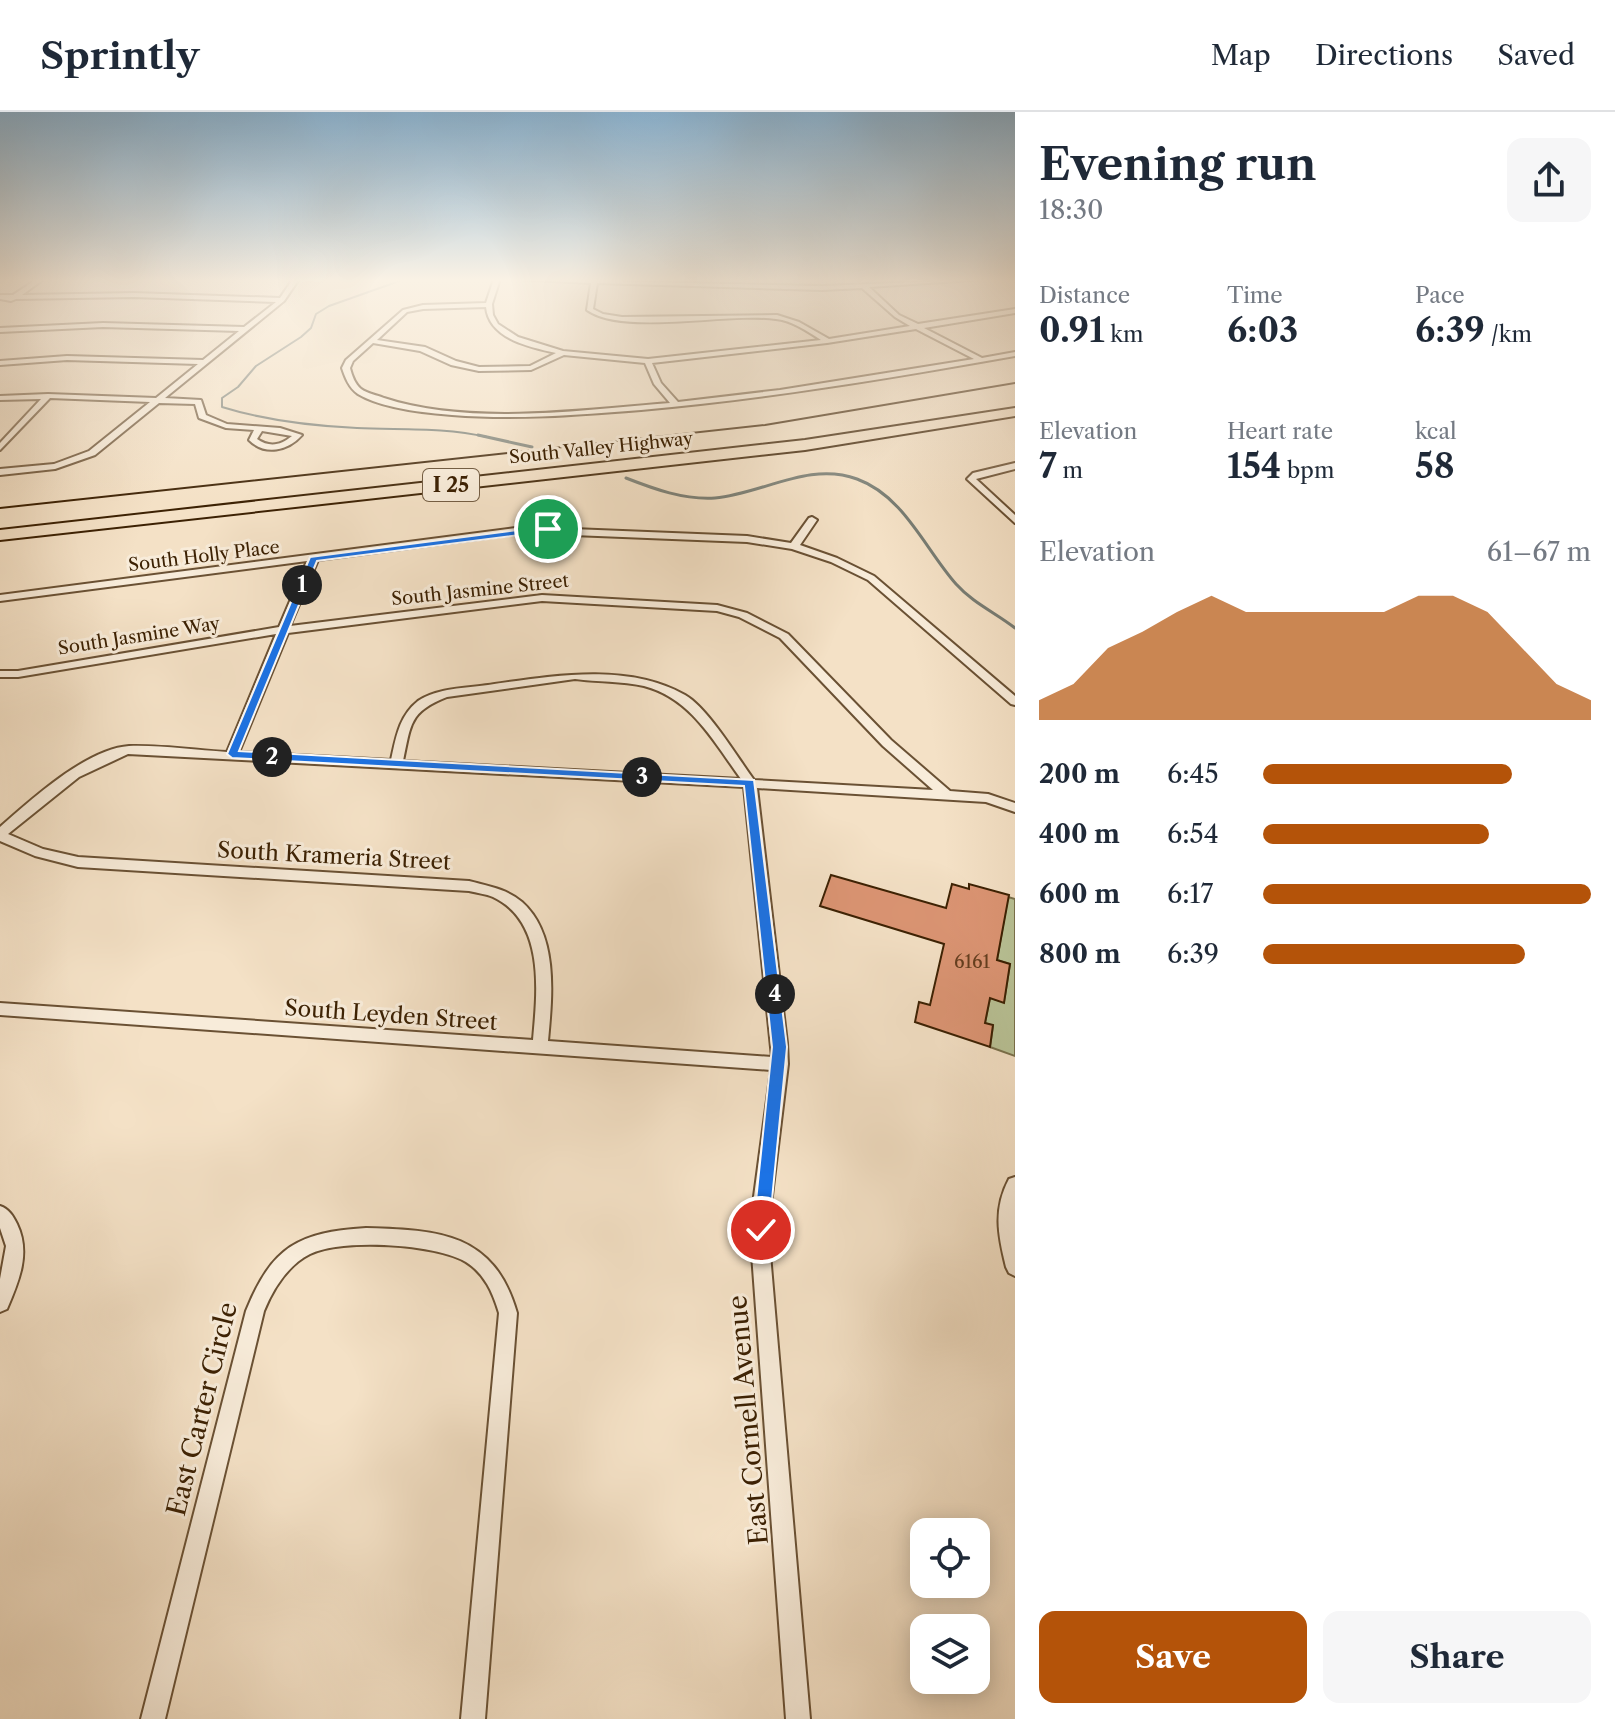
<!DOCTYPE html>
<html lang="en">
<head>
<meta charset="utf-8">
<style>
	body { margin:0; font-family:"Libre Caslon Text",serif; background:#f6f6f7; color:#1f2937; height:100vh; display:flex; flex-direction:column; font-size:30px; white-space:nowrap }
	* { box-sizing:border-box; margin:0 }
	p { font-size:26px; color:#747a83 }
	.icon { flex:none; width:44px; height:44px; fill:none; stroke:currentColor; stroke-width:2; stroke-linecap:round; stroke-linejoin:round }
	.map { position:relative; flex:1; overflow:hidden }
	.panel { display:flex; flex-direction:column; background:#fff; width:600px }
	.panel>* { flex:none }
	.fabs { position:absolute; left:910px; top:1406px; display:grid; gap:16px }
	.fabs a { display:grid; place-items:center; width:80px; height:80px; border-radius:16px; background:#fff; box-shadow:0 4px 20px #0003; font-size:40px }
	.pin { position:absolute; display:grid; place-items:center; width:68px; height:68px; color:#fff; margin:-34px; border:4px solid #fff; border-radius:50%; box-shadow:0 2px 8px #0007 }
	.km { position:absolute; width:40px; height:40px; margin:-20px; border-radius:50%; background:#222; color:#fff; font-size:22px; line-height:40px; text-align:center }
	.round { display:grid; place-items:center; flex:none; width:84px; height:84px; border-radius:16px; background:#f6f6f7 }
	.headline { display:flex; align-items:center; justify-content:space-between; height:136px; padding:0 24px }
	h1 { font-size:44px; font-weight:800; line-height:60px }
	.figures { display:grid; grid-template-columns:repeat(3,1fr); gap:12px; height:136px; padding:8px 24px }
	.figures div { display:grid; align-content:center }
	.figures b { font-size:34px; font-weight:800 }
	.figures small { font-size:22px; font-weight:400 }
	.figures p { font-size:22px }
	.chart { height:224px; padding:16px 24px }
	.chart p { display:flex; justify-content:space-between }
	.chart svg { width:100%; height:144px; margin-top:8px; fill:#b45309; opacity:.7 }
	.primary-button { display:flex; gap:16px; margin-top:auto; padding:16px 24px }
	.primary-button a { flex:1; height:92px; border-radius:16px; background:#b45309; color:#fff; font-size:32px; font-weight:800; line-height:92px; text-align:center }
	.primary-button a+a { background:#f6f6f7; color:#1f2937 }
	ul { padding:0 24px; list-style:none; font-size:26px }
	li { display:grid; grid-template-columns:128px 96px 1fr; align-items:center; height:60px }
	li i { height:20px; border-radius:10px; background:#b45309 }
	header { display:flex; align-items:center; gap:48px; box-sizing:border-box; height:112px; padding:0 40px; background:#fff; border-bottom:2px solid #e0e1e3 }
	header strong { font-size:38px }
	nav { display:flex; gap:44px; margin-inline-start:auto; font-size:28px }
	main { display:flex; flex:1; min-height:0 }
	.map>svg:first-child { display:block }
	.green { fill:#b9c397; stroke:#7a724d; stroke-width:2 }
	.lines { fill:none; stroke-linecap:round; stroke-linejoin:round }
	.stream-far1 { stroke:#787d74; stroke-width:2 }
	.stream { stroke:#787d74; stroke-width:3 }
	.building { fill:#dc9574; stroke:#3c2103; stroke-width:2 }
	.minor-casing { stroke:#6a5134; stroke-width:4 }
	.motorway-casing { stroke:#3c2103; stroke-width:4 }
	.minor { fill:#f8ecda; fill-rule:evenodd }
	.motorway { fill:#f4e1c6; fill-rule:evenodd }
	.tram { stroke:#3c2103; stroke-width:2 }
	.route { fill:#1a73e8; stroke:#fff; stroke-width:2 }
	.labels { text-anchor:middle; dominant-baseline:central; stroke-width:6; stroke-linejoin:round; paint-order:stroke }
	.far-street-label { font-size:18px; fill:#3c2103; stroke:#f8ecda }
	.number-label { font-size:18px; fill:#643e1f }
	.shield { fill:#f8ecda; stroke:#745e44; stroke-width:2 }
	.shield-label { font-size:20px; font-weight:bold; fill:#3c2103 }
	.street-label { font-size:22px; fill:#3c2103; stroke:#f8ecda }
	.near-street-label { font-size:26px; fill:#3c2103; stroke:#f8ecda }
</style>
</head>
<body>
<header>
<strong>Sprintly</strong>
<nav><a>Map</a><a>Directions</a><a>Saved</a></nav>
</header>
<main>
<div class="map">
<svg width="1015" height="1607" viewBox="0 0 1015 1607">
	<rect width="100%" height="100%" fill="#f4e1c6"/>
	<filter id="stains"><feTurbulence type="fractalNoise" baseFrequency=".0025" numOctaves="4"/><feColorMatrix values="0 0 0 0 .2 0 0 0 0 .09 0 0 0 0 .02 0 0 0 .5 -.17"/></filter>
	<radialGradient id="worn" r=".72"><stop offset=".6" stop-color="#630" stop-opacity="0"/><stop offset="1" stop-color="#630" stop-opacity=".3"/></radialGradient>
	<polygon class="green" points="1008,785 1015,787 1015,944 990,935 993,914 985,911 990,886 1004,890 1010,852 997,848"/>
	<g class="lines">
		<path class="stream-far1" d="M405,167l-76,27 -13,8 -5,14 -10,9 -45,29 -18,21 -16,11v9c42,13 91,19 135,21 45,2 87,-1 130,9"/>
		<g class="stream">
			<polyline points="478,323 532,335"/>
			<path d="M626,366c28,11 58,22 89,20 47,-4 94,-37 142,-19 47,17 68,70 99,105 17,19 40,29 59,44"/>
		</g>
	</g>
	<polygon class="building" points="831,763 946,796 952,772 969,777 969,772 1009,783 997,848 1010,852 1004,891 990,886 985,911 993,913 990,935 915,910 919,890 930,893 944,832 820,794"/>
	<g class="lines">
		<g class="minor-casing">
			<g id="minor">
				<path d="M37,167h7l-22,16 112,-2 146,5 13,-19h6l-15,22 -119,97 36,2 5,15 21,9 53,4 22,7c-14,16 -37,21 -53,5l5,-10 -28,-2 -27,-10 -4,-14 -36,-1 -64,52 -40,14 -55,6v-6l54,-5 35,-13 61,-49 -100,-4 -50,52v-7l41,-44 -41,1v-4l48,-2 108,4 42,-34 -131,-4 -67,5v-4l67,-5 136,4 36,-29 -136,-4 -103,5v-4l103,-5 141,4 32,-25 -142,-5 -118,2 -5,2 -11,-2v-4h13zM262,319l30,5c-11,9 -22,12 -35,3z"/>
				<path d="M494,167h6l-8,25 1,11 5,9 20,13 45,14 85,8 173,-19c-14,-9 -28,-19 -45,-21 -49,-7 -152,17 -189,-9l4,-27 -77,-4 308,7 166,-7 -119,8 30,28 19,9 97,-15v4l-91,15 58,30 33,-6v4c-124,22 -249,43 -374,54 -63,5 -126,10 -189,5 -27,-2 -71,-7 -94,-21 -9,-6 -13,-17 -16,-26l4,-8 57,-50 20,-5 63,-2zM597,171l225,7 40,-2 33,29 15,9 -81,13 -30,-17 -22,-7 -155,2 -19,-3 -10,-5zM486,195c3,32 44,40 70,46l-26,13 -51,1 -23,-6 -31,-14 -48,-7 30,-28 16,-3zM916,217l58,30 -194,31 -102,12 -17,-19 -9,-20 175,-20zM373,231l47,8 31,14 28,6 52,-1 33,-15 81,8 9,21 16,19c-88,7 -201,23 -286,-5 -7,-3 -16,-4 -23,-9 -6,-5 -9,-13 -11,-21l3,-7z"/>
				<polygon points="1015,351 1015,357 976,367 1015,403 1015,411 967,367 973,361"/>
				<path d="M812,405l5,3 -17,25 37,13 37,18 141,120v9l-4,-1 -143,-124 -37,-18 -39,-13 -45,-7 -224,-9 -205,27 -28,66 252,-31 175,10 30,8 41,21 103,106 59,51 38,3 27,9v9l-29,-10 -229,-14 30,255 1,21 -17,140 -1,50 40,465h-24l-34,-465 1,-50 18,-134 -771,-55v-12l533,37c4,-47 13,-118 -40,-143 -7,-3 -16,-4 -24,-6l-391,-24 -43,-11 -35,-15v-14c31,-27 86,-78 129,-81 32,-1 66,4 98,6l49,-118 -258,43h-18v-6h18l261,-44 28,-66 -307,40v-6l523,-68 224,9 44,7 18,-25zM542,489l175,10 22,6 41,21 103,108 50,44 -179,-10c-17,-23 -46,-72 -69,-85 -58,-33 -134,-19 -197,-10 -22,3 -51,3 -70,16 -19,15 -22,37 -27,59l-152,-8 49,-119zM575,567c22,3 47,2 69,7 47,12 70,56 97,93l-338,-18c8,-37 6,-49 44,-64zM128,642l616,33 28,270 -224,-16c4,-44 11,-106 -26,-139 -15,-13 -34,-16 -53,-21l-391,-24 -35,-8 -35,-15 71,-57z"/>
				<path d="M1015,1065v99l-6,-3 -3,-6c-8,-32 -13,-58 3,-88z"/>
				<path d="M0,1094c9,3 13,10 17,18 14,29 2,57 -10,85l-7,3v-33l6,-33 -6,-18z"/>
				<path d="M366,1116c74,2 128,5 151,85l-32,406h-24l38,-406c-6,-20 -14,-39 -33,-51 -30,-18 -124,-24 -156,-8 -22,11 -37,35 -46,57l-99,408h-24l105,-408c26,-64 52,-79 120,-83z"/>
			</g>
		</g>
		<g class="motorway-casing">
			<polygon id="motorway" points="1015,296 1015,304 805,338 0,428 0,418 805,328"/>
		</g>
		<use href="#minor" class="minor"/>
		<use href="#motorway" class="motorway"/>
		<polyline class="tram" points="0,396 765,313 1015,271"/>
	</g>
	<linearGradient id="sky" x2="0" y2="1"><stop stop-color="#8bb7d8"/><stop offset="0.43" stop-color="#faf2e5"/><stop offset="1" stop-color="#faf2e5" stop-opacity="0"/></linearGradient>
	<rect width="1015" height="392" fill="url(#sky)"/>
	<polygon class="route" points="548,414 551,419 317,449 239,639 754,668 787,935 769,1118 761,1126 753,1118 772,935 744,674 232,646 227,642 310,445"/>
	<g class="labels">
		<g class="far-street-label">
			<text transform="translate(601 336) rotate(-6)">South Valley Highway</text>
			<text transform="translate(204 444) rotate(-7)">South Holly Place</text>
			<text transform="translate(480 478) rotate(-6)">South Jasmine Street</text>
			<text transform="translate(139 524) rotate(-9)">South Jasmine Way</text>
		</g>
		<g class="number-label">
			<text x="972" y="850">6161</text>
		</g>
		<rect class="shield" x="423" y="357" width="56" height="32" rx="6"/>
		<g class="shield-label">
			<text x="451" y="373">I 25</text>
		</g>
		<g class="street-label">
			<text transform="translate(334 744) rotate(3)">South Krameria Street</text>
			<text transform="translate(391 903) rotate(4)">South Leyden Street</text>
		</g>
		<g class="near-street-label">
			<text transform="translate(202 1297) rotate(-76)">East Carter Circle</text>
			<text transform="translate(748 1308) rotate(-95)">East Cornell Avenue</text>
		</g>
	</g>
	<rect width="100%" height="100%" filter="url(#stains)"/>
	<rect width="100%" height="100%" fill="url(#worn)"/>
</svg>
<div class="fabs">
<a><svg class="icon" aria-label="locate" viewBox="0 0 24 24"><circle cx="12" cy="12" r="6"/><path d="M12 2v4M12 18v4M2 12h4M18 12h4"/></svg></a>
<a><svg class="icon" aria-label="layers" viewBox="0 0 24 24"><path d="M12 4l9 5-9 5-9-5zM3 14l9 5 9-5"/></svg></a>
</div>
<div class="pin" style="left:548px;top:417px;background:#1e9e55"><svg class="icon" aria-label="arrive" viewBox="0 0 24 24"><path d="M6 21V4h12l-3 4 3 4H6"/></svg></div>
<div class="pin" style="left:761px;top:1118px;background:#d93025"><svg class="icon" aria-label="check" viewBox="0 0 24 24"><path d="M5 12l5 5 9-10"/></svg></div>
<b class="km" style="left:302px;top:473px">1</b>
<b class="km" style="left:272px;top:645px">2</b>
<b class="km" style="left:642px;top:665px">3</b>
<b class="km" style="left:775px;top:882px">4</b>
</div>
<section class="panel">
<div class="headline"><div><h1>Evening run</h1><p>18:30</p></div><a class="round"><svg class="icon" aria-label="share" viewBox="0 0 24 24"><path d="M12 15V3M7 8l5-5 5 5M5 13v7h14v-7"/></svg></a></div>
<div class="figures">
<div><p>Distance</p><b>0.91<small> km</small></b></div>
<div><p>Time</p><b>6:03</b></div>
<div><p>Pace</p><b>6:39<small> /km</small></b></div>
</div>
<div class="figures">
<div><p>Elevation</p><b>7<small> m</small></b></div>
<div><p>Heart rate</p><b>154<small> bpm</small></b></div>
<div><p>kcal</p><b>58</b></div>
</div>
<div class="chart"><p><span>Elevation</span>61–67 m</p>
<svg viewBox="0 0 160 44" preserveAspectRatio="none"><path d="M0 44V38L10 33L20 22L30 17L40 11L50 6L60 11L70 11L80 11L90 11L100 11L110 6L120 6L130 11L140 22L150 33L160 38V44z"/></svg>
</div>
<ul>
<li><b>200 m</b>6:45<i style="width:76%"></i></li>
<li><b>400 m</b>6:54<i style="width:69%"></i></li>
<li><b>600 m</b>6:17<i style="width:100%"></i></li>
<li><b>800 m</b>6:39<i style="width:80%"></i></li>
</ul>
<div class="primary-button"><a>Save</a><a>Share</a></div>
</section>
</main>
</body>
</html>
